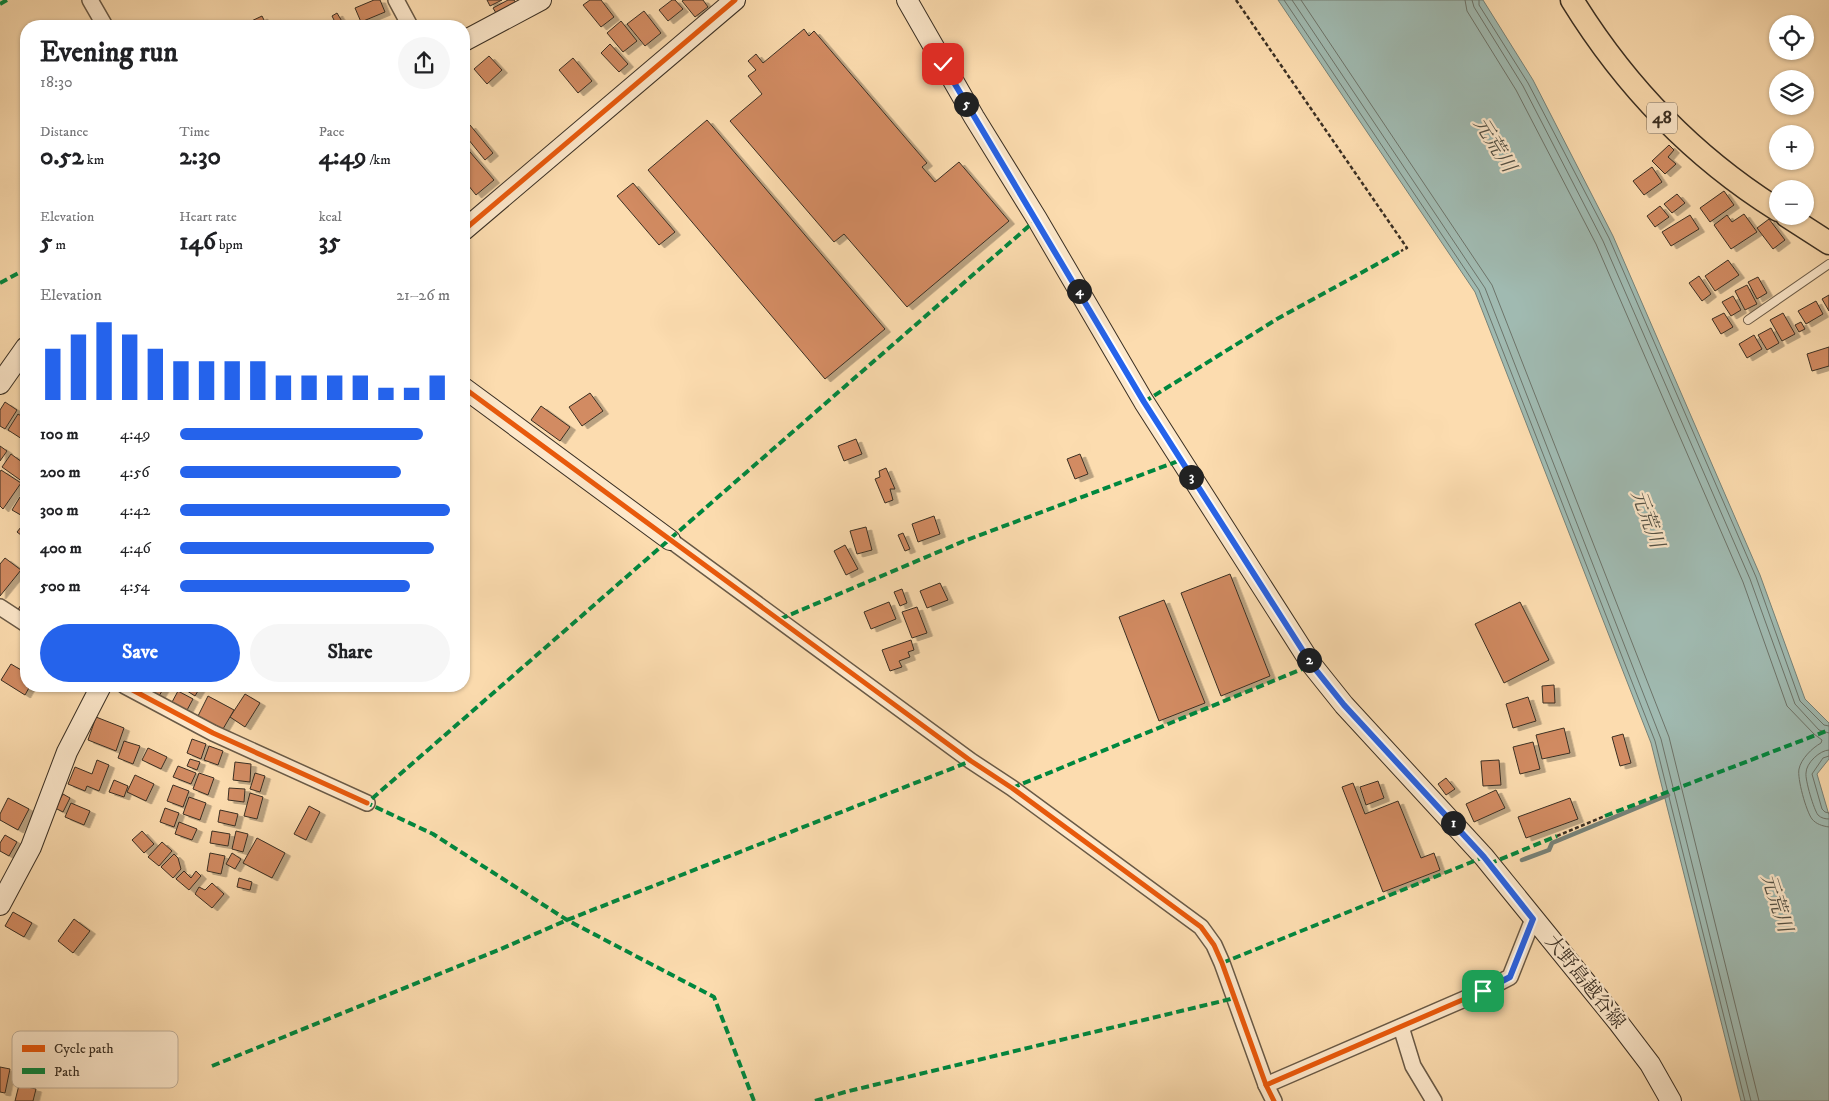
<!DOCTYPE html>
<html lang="en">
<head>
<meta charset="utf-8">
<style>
	body { margin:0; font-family:"IM FELL DW Pica","Noto Serif JP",serif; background:#f6f6f6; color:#202124; height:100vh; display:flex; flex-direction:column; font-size:19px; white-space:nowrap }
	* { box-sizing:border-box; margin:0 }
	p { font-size:16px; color:#757577 }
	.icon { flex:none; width:28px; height:28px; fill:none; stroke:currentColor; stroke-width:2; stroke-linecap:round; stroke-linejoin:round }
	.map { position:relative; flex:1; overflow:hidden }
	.details { position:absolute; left:20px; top:20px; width:450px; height:672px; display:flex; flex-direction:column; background:#fff; border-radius:20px; box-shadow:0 1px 4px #0004 }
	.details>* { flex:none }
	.tools { position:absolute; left:1769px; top:15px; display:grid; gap:10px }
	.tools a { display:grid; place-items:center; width:45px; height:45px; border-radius:50%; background:#fff; box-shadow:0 1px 4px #0004; font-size:25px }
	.pin { position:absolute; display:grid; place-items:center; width:42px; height:42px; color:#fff; margin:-21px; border-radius:10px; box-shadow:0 2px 8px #0006 }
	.km { position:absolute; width:25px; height:25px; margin:-12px; border-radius:50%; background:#222; color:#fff; font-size:14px; line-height:25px; text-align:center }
	.round { display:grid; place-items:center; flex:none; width:52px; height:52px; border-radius:26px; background:#f6f6f6 }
	.head { display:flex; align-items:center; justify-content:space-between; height:85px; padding:0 20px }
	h1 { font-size:28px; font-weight:700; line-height:38px }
	.stats { display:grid; grid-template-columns:repeat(3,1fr); gap:8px; height:85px; padding:5px 20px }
	.stats div { display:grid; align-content:center }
	.stats b { font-size:25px; font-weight:700 }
	.stats small { font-size:14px; font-weight:400 }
	.stats p { font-size:14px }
	.chart { height:140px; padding:10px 20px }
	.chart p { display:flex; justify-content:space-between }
	.chart svg { width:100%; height:90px; margin-top:5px; stroke:#2563eb; stroke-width:6 }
	.action { display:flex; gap:10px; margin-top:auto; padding:10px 20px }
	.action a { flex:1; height:58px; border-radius:30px; background:#2563eb; color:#fff; font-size:20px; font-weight:700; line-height:58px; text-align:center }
	.action a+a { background:#f6f6f6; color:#202124 }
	ul { padding:0 20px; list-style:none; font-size:16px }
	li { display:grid; grid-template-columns:80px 60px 1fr; align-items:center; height:38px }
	li i { height:12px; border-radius:6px; background:#2563eb }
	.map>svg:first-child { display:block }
	.water { fill:#a0bab1; stroke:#778278 }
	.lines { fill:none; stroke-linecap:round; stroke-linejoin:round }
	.shore { stroke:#6d746a; stroke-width:1 }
	.stream { stroke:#778278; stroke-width:4.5 }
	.building { fill:#d28b62; stroke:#3a2f23; filter:url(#shadow) }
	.lane-casing { stroke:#6a5a46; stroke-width:10 }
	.street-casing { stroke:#6a5a46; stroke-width:18 }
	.secondary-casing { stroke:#3a2f23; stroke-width:22 }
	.primary-casing { stroke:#3a2f23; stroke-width:25 }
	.path { stroke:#3a2f23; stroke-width:2.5; stroke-dasharray:4 2.5; stroke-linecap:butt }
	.lane { stroke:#fde8cb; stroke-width:8 }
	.street { stroke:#fde8cb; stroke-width:15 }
	.secondary { stroke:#fde8cb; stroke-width:20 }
	.primary { stroke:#fcdcaf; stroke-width:22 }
	.quiet { stroke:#00873e; stroke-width:4; stroke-dasharray:8 4; stroke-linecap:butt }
	.cycleway-casing { stroke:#fde8cb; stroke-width:8 }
	.cycleway { stroke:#e8590c; stroke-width:5 }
	.route-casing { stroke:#fff; stroke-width:10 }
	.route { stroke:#2563eb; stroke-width:6 }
	.labels { text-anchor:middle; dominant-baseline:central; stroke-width:4.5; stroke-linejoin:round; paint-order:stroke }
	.shield { fill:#fde8cb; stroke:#746655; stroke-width:1 }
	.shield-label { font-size:18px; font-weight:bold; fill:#3a2f23 }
	.street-label { font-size:19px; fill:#3a2f23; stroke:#fde8cb }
	.water-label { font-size:20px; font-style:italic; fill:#545246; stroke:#fde8cb }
	.key { fill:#fde8cb; stroke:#c2b099; stroke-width:1 }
	.key-label { font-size:14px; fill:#3a2f23 }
</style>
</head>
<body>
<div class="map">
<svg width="1829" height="1101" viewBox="0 0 1829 1101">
	<defs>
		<filter id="shadow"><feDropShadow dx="5.5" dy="3" stdDeviation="0" flood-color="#0004"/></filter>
	</defs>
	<rect width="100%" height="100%" fill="#fcdcaf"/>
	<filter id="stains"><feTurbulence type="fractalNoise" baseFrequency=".004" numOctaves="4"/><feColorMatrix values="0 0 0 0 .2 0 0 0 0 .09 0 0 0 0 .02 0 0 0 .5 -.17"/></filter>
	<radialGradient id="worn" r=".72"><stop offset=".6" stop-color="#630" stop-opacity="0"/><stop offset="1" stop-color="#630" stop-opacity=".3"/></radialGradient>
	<polygon class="water" points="1278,0 1483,0 1533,80 1613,236 1760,575 1805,699 1829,723 1829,759 1817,774 1829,815 1829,1101 1741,1101 1651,743 1475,292"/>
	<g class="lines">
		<g class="shore">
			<polyline points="1284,0 1479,290 1655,741 1745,1101"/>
			<polyline points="1292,0 1485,288 1661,739 1751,1101"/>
			<polyline points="1301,0 1492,285 1669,737 1759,1101"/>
			<path d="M1465,0l2,11 49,79 80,154 147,338 44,124 27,28 8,6 -1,3c-9,5 -20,16 -22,26 -2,9 7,42 13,50 4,5 10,7 17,8"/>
			<polyline points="1472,0 1474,7 1523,86 1603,241 1750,579 1795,704 1819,730 1829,733"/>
			<polyline points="1479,0 1479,5 1528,83 1609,238 1756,577 1800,701 1824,725 1829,726"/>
			<path d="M1829,750c-9,0 -23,13 -23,23 -1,7 8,37 12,42 3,3 7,4 11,4"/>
			<polyline points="1829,756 1823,758 1812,774 1822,809 1825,812 1829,813"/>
		</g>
		<polyline class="stream" points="1522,860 1549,850 1552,843 1668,795"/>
	</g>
	<g class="building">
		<polygon points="374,0 380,0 385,12 361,22 355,8"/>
		<polygon points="487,0 502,0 490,6"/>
		<polygon points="508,0 514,0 516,3 496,13 493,8"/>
		<polygon points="590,0 601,0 614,17 601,27 583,5"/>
		<polygon points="672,0 675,0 683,9 668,21 659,10"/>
		<polygon points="684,0 703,0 708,7 695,17 682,1"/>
		<polygon points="644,11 661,33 645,46 627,24"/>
		<polygon points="337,13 343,23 337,26 332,16"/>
		<polygon points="262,16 267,26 244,26 243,25"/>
		<polygon points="621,21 637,41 623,52 607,33"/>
		<polygon points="804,29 809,36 814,31 927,163 922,167 935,182 959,162 1009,221 907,307 844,234 834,242 730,121 762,94 748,76 756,70 748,61 756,54 763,63"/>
		<polygon points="610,44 628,64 619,72 601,53"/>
		<polygon points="489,56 502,70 487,84 474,69"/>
		<polygon points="573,58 592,81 578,93 559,70"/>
		<polygon points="707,120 885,329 825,379 648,170"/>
		<polygon points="470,125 493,153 485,160 464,134 464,130"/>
		<polygon points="464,145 494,180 476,195 464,180"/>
		<polygon points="1669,145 1674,150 1668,157 1676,164 1665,174 1652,161"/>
		<polygon points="1652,167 1662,182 1644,195 1633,181"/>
		<polygon points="633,183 675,232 659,245 617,196"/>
		<polygon points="1724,191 1734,205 1710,222 1700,208"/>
		<polygon points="1677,194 1685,203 1672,213 1664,204"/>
		<polygon points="1660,206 1669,217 1655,227 1647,216"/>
		<polygon points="1744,214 1757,232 1731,249 1714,225 1727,215 1732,222"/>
		<polygon points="1690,215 1699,229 1671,246 1662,232"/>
		<polygon points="1769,219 1785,240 1773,249 1757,228"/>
		<polygon points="1728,260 1739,275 1715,291 1705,276"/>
		<polygon points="1699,276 1711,294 1702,301 1689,283"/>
		<polygon points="1758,277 1767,293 1757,299 1748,282"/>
		<polygon points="1747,285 1757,304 1745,310 1735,291"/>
		<polygon points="1829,295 1829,311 1822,299"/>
		<polygon points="1733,296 1741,310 1731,316 1722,302"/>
		<polygon points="1816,301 1823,314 1806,324 1798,311"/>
		<polygon points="1724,313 1733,327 1721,334 1712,319"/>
		<polygon points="1783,313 1795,334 1782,341 1770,320"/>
		<polygon points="1801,322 1805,329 1799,332 1795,325"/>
		<polygon points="1771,328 1779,343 1767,350 1758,335"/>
		<polygon points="1754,335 1762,349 1747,358 1739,344"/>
		<polygon points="1829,347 1829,366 1812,371 1807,354"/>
		<polygon points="590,393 603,411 582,426 569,407"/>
		<polygon points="5,402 17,410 5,429 0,426 0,410"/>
		<polygon points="541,406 570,427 560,441 531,420"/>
		<polygon points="18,414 26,419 26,431 22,439 8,430"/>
		<polygon points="856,439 862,454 844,461 838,446"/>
		<polygon points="0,446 7,451 0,461"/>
		<polygon points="11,454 26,465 26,477 23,482 2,467"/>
		<polygon points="1080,454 1088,474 1075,479 1067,459"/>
		<polygon points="886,468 895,489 890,489 893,500 885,503 875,479 880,477 879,471"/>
		<polygon points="1,470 21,483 3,509 0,506 0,472"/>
		<polygon points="20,497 26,500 26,518 12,510"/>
		<polygon points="934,516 940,534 918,542 912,524"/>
		<polygon points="25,522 26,522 26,539 17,532"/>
		<polygon points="866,527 872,550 857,554 850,531"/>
		<polygon points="903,533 910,549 905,551 898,535"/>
		<polygon points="845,545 858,569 846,575 834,551"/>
		<polygon points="5,558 21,570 0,596 0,564"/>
		<polygon points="1230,574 1270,676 1221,696 1181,593"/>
		<polygon points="940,583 948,600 927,608 920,591"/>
		<polygon points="902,589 907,603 900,606 894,592"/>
		<polygon points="26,597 26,616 17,611"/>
		<polygon points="1164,600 1205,703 1159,721 1119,617"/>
		<polygon points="889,602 896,619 871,629 864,612"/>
		<polygon points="1520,602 1549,660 1504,683 1475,624"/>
		<polygon points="917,607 927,633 912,638 902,612"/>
		<polygon points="911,640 914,650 908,652 910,657 899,661 902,667 890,671 882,650"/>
		<polygon points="11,664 26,673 26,686 30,686 25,695 1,680"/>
		<polygon points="1554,685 1555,703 1543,703 1542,686"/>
		<polygon points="142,686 165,686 159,696"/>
		<polygon points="186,686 201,686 195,696 184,689"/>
		<polygon points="178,691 193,699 186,712 171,704"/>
		<polygon points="245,694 260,703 245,727 230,717"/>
		<polygon points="208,696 234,710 223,729 198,716"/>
		<polygon points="1528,697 1536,721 1513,728 1506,704"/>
		<polygon points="96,717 124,728 116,751 88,740"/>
		<polygon points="1564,728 1570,753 1542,759 1536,735"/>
		<polygon points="1623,734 1631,763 1620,766 1612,737"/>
		<polygon points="192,739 206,744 201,759 187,753"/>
		<polygon points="124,741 140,746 133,764 118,758"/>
		<polygon points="1533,742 1540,769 1520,774 1513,747"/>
		<polygon points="209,746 223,751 218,765 204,760"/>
		<polygon points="148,748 167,757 161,769 142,760"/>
		<polygon points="190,759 200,762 197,770 187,766"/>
		<polygon points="97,760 109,765 99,791 87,786 85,791 68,784 75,767 92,774"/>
		<polygon points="1499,760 1501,785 1483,786 1481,761"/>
		<polygon points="235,762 251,764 250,782 233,780"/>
		<polygon points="178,766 196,773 191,784 173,777"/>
		<polygon points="199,773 214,778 208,795 193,789"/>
		<polygon points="255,773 265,776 260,792 250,789"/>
		<polygon points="135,775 154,784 146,801 127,792"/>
		<polygon points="1446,778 1455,789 1446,795 1438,784"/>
		<polygon points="114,780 128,786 124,797 109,792"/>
		<polygon points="1378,781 1384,798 1366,805 1360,787"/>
		<polygon points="1353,783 1365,814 1398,801 1421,858 1434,853 1440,870 1383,892 1342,787"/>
		<polygon points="173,785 189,791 183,807 167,801"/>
		<polygon points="229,788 245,789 244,802 228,800"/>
		<polygon points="1496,790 1505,808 1474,822 1466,804"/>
		<polygon points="250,793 263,797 257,819 244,816"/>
		<polygon points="63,794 70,798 63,812 55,808"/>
		<polygon points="189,797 206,803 200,820 183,814"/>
		<polygon points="8,798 29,809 18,830 0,820 0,814"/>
		<polygon points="1570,798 1578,819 1526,838 1518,817"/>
		<polygon points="71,803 90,811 84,825 65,817"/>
		<polygon points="309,806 320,812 306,840 294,834"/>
		<polygon points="165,808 179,813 174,827 160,822"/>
		<polygon points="220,810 238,814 235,826 218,822"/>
		<polygon points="179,822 197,829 192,840 175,834"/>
		<polygon points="142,831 154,844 144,853 132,840"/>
		<polygon points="212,831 230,834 228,846 210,843"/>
		<polygon points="236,831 248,834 243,852 232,849"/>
		<polygon points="5,835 17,842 9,856 0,851 0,843"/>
		<polygon points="257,838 285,853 272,878 243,863"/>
		<polygon points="162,842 172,851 159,866 148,857"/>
		<polygon points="210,853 225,856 221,874 207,871"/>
		<polygon points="232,853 241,859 235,869 226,864"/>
		<polygon points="174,854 178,858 181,869 173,878 161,867"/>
		<polygon points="184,871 191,878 196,871 201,876 189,890 176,879"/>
		<polygon points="239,878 252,882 250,890 237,887"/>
		<polygon points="212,883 224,894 212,908 195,894 199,887 205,890"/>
		<polygon points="13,912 32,923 24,937 5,926"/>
		<polygon points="74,919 90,931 73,953 58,941"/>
		<polygon points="0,1067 10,1069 5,1093 0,1092"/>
		<polygon points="19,1085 36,1089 33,1101 15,1101"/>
	</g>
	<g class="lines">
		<g class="lane-casing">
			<polyline id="lane" points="1748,320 1829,264"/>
		</g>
		<g class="street-casing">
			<g id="street">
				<polyline points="90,0 105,26"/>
				<polyline points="396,0 410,26"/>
				<polyline points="670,540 971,761 1012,788 1201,927 1214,945 1222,963 1266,1085 1274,1101"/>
				<polyline points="0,607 26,624"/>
				<polyline points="125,686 213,733 367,803"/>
				<polyline points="1401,1027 1413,1066 1434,1101"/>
				<polyline points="1266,1085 1483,991 1510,977 1533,919"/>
			</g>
		</g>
		<g class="secondary-casing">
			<g id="secondary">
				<polyline points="907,0 974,117 1037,219 1144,402 1312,665 1344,705 1484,857 1618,1022 1650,1064 1671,1101"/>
				<polyline points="464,41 541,0"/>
				<polyline points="464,230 735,0"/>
				<polyline points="0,384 26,347"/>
				<polyline points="464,388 670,540"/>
				<polyline points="0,905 31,847 67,752 101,686"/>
			</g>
		</g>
		<g class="primary-casing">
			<g id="primary">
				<path d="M1572,0c53,86 120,156 206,210"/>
				<polyline points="1787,216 1829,243"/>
			</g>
		</g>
		<g class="path">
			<polyline points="1236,0 1407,248 1401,251"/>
			<polyline points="1557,836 1605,816"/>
		</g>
		<use href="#lane" class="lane"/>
		<use href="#street" class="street"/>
		<use href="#secondary" class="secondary"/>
		<use href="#primary" class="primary"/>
		<g class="quiet">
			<polyline points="0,4 7,0"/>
			<polyline points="0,283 26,269"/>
			<polyline points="1144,402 1277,319 1401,251"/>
			<polyline points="780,619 964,541 1181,460"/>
			<polyline points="1012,788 1312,665"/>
			<polyline points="1605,816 1829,730"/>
			<polyline points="1489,864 1557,836"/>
			<polyline points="1222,963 1484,857"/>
			<polyline points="212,1066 501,949 567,920 971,761"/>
			<polyline points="754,1101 714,997 567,920 433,834 367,803 1037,219"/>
			<polyline points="815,1101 845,1092 1235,998"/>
		</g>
		<g class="cycleway-casing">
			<g id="cycleway">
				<polyline points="464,230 735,0"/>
				<polyline points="464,388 971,761 1012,788 1201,927 1214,945 1222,963 1266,1085 1274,1101"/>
				<polyline points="125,686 213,733 367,803"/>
				<polyline points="1266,1085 1483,991 1510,977 1533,919"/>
			</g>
		</g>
		<use href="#cycleway" class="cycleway"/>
	</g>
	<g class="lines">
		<g class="route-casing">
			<polyline id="route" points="943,64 1144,402 1312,665 1344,705 1484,857 1533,919 1510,977 1483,991"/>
		</g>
		<use href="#route" class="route"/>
	</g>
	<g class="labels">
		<rect class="shield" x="1647" y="102.5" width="30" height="31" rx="4"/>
		<g class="shield-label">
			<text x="1662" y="118">48</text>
		</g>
		<g class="street-label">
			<text transform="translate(1585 982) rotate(51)">大野島越谷線</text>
		</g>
		<g class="water-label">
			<text transform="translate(1494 145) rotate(58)">元荒川</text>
			<text transform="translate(1647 519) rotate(70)">元荒川</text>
			<text transform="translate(1776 903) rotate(72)">元荒川</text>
		</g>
	</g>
	<rect x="12" y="1031" width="166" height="57" rx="8" class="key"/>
	<rect x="22" y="1045" width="23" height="7" fill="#e8590c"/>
	<rect x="22" y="1068" width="23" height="6" fill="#00873e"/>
	<g class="key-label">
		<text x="54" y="1053">Cycle path</text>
		<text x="54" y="1076">Path</text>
	</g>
	<rect width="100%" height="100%" filter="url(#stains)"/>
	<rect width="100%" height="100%" fill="url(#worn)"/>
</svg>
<div class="tools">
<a><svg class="icon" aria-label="locate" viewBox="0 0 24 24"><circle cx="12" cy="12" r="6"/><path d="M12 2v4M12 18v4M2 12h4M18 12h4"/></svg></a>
<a><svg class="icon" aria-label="layers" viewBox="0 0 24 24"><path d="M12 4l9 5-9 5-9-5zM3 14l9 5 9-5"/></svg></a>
<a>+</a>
<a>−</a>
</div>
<div class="pin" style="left:1483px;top:991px;background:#1e9e55"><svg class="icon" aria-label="arrive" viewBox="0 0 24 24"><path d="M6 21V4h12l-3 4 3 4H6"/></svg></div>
<div class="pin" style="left:943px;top:64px;background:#d93025"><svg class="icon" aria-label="check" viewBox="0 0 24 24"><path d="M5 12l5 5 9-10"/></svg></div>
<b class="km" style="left:1453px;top:823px">1</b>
<b class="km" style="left:1309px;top:660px">2</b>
<b class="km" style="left:1191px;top:477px">3</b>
<b class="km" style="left:1079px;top:291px">4</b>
<b class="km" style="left:966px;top:104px">5</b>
<section class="details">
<div class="head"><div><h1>Evening run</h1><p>18:30</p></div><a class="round"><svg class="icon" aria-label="share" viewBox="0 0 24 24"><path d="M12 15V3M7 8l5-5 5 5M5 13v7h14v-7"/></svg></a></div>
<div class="stats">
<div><p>Distance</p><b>0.52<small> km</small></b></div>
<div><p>Time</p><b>2:30</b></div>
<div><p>Pace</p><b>4:49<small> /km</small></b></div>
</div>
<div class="stats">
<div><p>Elevation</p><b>5<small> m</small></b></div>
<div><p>Heart rate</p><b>146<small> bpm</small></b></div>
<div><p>kcal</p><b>35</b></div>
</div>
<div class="chart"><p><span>Elevation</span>21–26 m</p>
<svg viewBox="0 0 160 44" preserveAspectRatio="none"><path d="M5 44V19M15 44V12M25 44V6M35 44V12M45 44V19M55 44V25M65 44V25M75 44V25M85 44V25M95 44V32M105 44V32M115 44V32M125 44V32M135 44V38M145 44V38M155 44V32"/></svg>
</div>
<ul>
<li><b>100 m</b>4:49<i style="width:90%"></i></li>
<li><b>200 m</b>4:56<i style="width:82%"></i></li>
<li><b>300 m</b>4:42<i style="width:100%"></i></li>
<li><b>400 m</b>4:46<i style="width:94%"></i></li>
<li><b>500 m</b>4:54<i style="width:85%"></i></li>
</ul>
<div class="action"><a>Save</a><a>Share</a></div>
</section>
</div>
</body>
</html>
